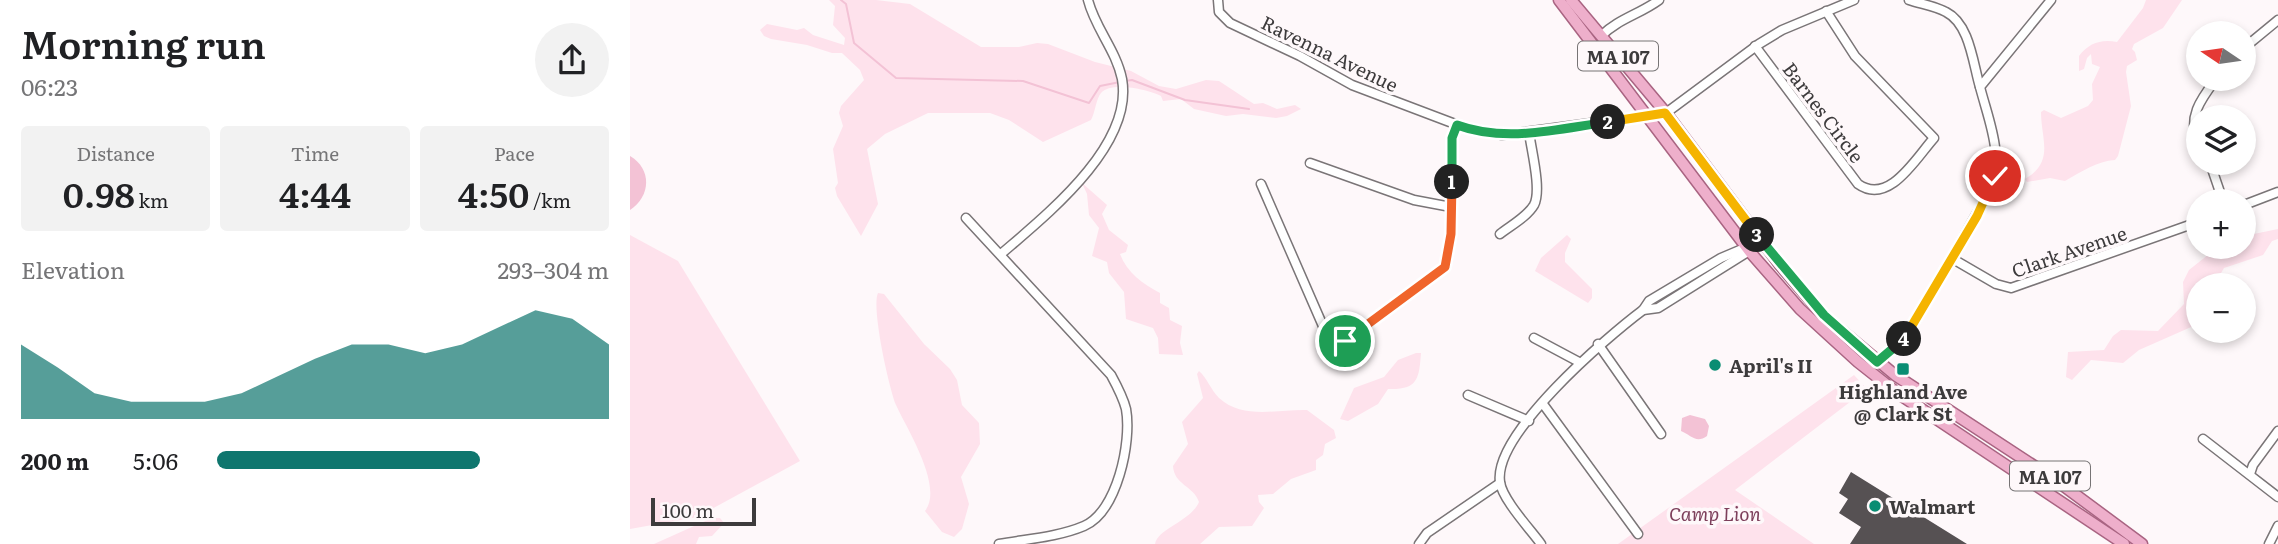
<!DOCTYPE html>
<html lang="en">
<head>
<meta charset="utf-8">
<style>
	body { margin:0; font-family:Literata,serif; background:#f2f2f2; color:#202124; height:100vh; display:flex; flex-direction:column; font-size:26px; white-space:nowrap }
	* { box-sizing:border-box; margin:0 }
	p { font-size:23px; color:#757577 }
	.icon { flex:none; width:38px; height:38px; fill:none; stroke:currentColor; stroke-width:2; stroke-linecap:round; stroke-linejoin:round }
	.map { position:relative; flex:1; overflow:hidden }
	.sheet { display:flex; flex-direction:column; background:#fff; width:630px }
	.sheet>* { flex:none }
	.needle { width:46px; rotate:283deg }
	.controls { position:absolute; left:1556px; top:21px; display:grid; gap:14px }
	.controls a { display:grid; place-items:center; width:70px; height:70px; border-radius:50%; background:#fff; box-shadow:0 4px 10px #0003; font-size:35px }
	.scale { position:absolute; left:21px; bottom:18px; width:105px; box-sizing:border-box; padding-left:7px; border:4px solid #3d3b3c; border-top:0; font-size:19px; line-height:24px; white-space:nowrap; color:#3d3b3c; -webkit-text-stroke:5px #fef8fa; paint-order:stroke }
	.pin { position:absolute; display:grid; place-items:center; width:60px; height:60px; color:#fff; margin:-30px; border:4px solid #fff; border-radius:50%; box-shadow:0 2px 7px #0007 }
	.km { position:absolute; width:35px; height:35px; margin:-18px; border-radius:50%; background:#222; color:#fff; font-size:19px; line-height:35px; text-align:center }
	.round { display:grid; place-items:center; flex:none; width:74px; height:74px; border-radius:37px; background:#f2f2f2 }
	.summary { display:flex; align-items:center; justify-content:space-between; height:119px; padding:0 21px }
	h1 { font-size:38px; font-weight:600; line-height:52px }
	.figures { display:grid; grid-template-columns:repeat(3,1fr); gap:10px; height:119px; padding:7px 21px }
	.figures div { display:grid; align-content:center; border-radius:7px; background:#f2f2f2; text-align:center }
	.figures b { font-size:35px; font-weight:600 }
	.figures small { font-size:19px; font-weight:400 }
	.figures p { font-size:19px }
	.chart { height:196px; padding:14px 21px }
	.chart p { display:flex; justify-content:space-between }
	.chart svg { width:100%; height:126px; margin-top:7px; fill:#0f766e; opacity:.7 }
	ul { padding:0 21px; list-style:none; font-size:23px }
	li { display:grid; grid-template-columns:112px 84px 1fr; align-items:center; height:52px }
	li i { height:18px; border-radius:9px; background:#0f766e }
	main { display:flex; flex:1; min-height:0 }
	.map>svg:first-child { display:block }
	.green { fill:#fee2ec }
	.water { fill:#f3c2d5 }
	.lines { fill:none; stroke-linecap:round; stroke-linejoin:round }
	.stream { stroke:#f3c2d5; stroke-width:2 }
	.building { fill:#565153 }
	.minor-casing { stroke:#7a7577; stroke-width:11 }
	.major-casing { stroke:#a96482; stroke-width:13 }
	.minor { stroke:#fff; stroke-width:8 }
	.major { stroke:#eeafcb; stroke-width:10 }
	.split-1-casing { stroke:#fff; stroke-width:14 }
	.split-2-casing { stroke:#fff; stroke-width:14 }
	.split-3-casing { stroke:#fff; stroke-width:14 }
	.split-4-casing { stroke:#fff; stroke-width:14 }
	.split-5-casing { stroke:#fff; stroke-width:14 }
	.split-1 { stroke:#f0652b; stroke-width:9 }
	.split-2 { stroke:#22a559; stroke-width:9 }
	.split-3 { stroke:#f5b400; stroke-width:9 }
	.split-4 { stroke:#22a559; stroke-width:9 }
	.split-5 { stroke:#f5b400; stroke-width:9 }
	.poi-dot { fill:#098d73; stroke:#fef8fa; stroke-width:2.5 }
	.labels { text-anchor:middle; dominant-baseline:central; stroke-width:7; stroke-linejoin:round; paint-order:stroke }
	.shield { fill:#fef8fa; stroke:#777475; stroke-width:2 }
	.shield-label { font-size:18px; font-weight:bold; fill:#3d3b3c }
	.street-label { font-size:19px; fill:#3d3b3c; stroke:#fef8fa }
	.poi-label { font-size:19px; font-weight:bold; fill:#3d3b3c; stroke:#fef8fa; text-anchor:start }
	.park-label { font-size:19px; font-style:italic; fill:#7d3f5b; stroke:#fef8fa }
</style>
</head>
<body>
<main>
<section class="sheet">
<div class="summary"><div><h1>Morning run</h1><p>06:23</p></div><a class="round"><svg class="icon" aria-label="share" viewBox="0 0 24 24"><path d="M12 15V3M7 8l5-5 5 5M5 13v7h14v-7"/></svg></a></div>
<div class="figures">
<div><p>Distance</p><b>0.98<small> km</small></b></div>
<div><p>Time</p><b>4:44</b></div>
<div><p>Pace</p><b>4:50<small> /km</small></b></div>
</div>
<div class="chart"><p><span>Elevation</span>293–304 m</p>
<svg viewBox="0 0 160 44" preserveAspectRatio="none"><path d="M0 44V18L10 26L20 35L30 38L40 38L50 38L60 35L70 29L80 23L90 18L100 18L110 21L120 18L130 12L140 6L150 9L160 18V44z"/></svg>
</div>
<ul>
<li><b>200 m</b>5:06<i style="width:67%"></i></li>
</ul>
</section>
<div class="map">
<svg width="1648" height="544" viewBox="0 0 1648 544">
	<rect width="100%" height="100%" fill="#fef8fa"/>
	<g class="green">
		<path d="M199,0h47l34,4 71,43h38l18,-4 11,1 47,18 36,9 28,15 17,3 30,-9 13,1 35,23 9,-1 14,6 18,-4 6,4 -14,7 -11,2 -33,-4 -17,2 -32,-7 -13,-10 -18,2 -2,-5c-11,-6 -50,-15 -60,-3 -5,6 -6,20 -10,27l-48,22 -34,-22 -19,-7h-62l-43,21 -18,15 11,55 -17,32 -24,-40 -2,-8 3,-5 -5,-34 10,-23 -4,-13 2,-7 23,-26 -4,-10 -18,-17h-10l-25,-8 -36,-6 -7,-3 -4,-6 7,-6 30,6 7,-2 9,7 31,10 1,-7 -12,-13 2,-19z"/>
		<path d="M1516,0h36l-19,28 -29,16 -2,5 3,3 2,8 -10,6 -1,6 5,34 -13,50 -3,4c-18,1 -34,12 -50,21l-15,-3 -23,4 -2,-3c30,-17 16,-40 16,-67l3,-2 17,8 27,-12 5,-6 -1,-16 8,-17 -8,-3 -1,-10 -4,4 -3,11 -5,2v-15c10,-13 22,-17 38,-14l26,-34z"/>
		<path d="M452,183l25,22 -5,9 7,16 19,15 -2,7 -6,2c7,19 23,30 40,39v10l9,5 1,12 12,6 -2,17 3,12 -24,-1 -1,-16 -5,-10 -27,-9 -2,-27 -15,-19 -2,-11 -15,-6 7,-28 -10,-13 -2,-21z"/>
		<polygon points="1648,229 1648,239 1642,241 1633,255 1594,268 1584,285 1568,285 1568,324 1509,350 1493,363 1461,360 1442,380 1436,377 1438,352 1474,350 1483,336 1491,330 1528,331 1554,304 1553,282 1559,270 1588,247 1614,247 1614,236"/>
		<polygon points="0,235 48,261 170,461 67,517 0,529"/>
		<polygon points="937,235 941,239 935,253 935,262 962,289 962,298 958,303 905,271 911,258"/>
		<path d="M248,293l6,1 40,50 26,25 7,11 5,25 17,18 1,21 -19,33 8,27 -7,25 -8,8 -12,-5 -17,-21c19,-24 -18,-82 -29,-106 -7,-17 -25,-98 -18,-112z"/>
		<path d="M786,353h5c-2,26 -3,37 -33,36l-10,15 -30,17 -8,-2 14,-31 30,-11 14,-17z"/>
		<path d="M569,371c8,7 12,19 20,27 24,22 59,11 88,12l27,20 2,8 -11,6 -2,11 -7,5v10l-25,9 -18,15 -15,1 1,7 5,6 -12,18 -33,1 -19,17h-45c3,-16 35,-22 44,-42 -5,-16 -25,-17 -26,-36l15,-22 -6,-22 21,-24 -6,-24z"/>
		<polygon points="1224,375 1237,389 1105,490 1184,544 988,544"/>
		<polygon points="82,518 90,518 94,523 82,536 69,537 66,544 24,544"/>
	</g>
	<g class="water">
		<path d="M0,156c22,13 21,40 0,54z"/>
		<path d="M1060,415l15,4 4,7 -2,10c-11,8 -16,-1 -26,-5l1,-13z"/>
	</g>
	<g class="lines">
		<g class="stream">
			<polyline points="211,0 216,4 224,43 266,78 393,81 459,103 470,86 490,82"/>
			<polyline points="495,81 502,80 555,100 619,109"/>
		</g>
	</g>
	<polygon class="building" points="1221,472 1337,544 1220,544 1231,527 1209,513 1218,499 1209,493"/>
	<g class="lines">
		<g class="minor-casing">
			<g id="minor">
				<polyline points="588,0 589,12 600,23 670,56 722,85 833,127 872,135 1036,113 1129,44 1152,30 1224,0"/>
				<path d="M1279,0c12,4 26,6 37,12 24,12 27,52 34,75"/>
				<path d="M971,36c17,-17 39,-22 58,-36"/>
				<path d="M1125,46l103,138c31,22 58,-26 76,-46l-79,-82 -29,-45"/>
				<polyline points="1614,48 1648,20"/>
				<path d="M1568,142c-11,-25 3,-43 18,-63"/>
				<polyline points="680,163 784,200 821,207"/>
				<polyline points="1580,163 1593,201"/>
				<polyline points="631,184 696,333 703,341 715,341 815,267 821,234 822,138 827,125"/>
				<polyline points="1614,205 1648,192"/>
				<path d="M336,218l145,157c6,11 12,22 15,34 6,33 -9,103 -42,117 -26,11 -57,13 -85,18"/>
				<path d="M870,234c10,-8 27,-17 34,-29 8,-15 -3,-56 -5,-73"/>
				<path d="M371,254c44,-38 133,-108 121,-175 -6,-29 -27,-51 -34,-79"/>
				<polyline points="1323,259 1366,284 1381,288 1568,222"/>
				<polyline points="1013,310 1028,308 1124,248"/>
				<polyline points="904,338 949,362"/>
				<polyline points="968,344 1031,434"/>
				<path d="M1247,362l21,-16 12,-15 79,-139c16,-35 0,-70 -9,-105l71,-87"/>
				<polyline points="838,395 899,421"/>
				<polyline points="913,404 1008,534"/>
				<polyline points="1573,439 1648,497"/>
				<polyline points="1620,474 1623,465 1648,431"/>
				<polyline points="789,544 797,533 870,483"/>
				<path d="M911,544c-11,-15 -39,-45 -41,-62 -7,-48 107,-145 143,-172l6,-9 72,-43 40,-17"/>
				<polyline points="1639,544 1648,526"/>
			</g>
		</g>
		<g class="major-casing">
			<g id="major">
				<polyline points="929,0 1120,252 1170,309 1228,362 1266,392 1494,544"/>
				<polyline points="941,0 1036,113 1150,265 1193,315 1265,375 1427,481 1512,544"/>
			</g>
		</g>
		<use href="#minor" class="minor"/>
		<use href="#major" class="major"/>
	</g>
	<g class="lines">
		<g class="split-1-casing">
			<polyline id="split-1" points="715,341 815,267 821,234 822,182"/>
		</g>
		<g class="split-2-casing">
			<path id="split-2" d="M822,182v-44l5,-13c49,18 100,4 151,-3"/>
		</g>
		<g class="split-3-casing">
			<polyline id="split-3" points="978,122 1035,113 1127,235"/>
		</g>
		<g class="split-4-casing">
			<polyline id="split-4" points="1127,235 1194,315 1247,362 1274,339"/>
		</g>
		<g class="split-5-casing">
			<polyline id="split-5" points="1274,339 1347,216 1365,176"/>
		</g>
		<use href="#split-1" class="split-1"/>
		<use href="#split-2" class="split-2"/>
		<use href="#split-3" class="split-3"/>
		<use href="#split-4" class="split-4"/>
		<use href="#split-5" class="split-5"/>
	</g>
	<g class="poi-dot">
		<circle cx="1085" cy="365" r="7"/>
		<rect x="1266" y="362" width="14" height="14" rx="3.5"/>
		<circle cx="1245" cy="506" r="7"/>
	</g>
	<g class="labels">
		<g class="shield">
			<rect x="948" y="41.5" width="80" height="29" rx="5"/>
			<rect x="1380" y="461.5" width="80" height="29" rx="5"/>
		</g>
		<g class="shield-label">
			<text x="988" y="56">MA 107</text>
			<text x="1420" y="476">MA 107</text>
		</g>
		<g class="street-label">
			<text transform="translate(700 53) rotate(26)">Ravenna Avenue</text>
			<text transform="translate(1194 112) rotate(53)">Barnes Circle</text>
			<text transform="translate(1439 251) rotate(-19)">Clark Avenue</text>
		</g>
		<g class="poi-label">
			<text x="1099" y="365">April's II</text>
			<text x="1273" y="391" text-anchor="middle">Highland Ave<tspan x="1273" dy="22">@ Clark St</tspan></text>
			<text x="1259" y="506">Walmart</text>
		</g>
		<g class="park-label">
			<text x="1085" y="513">Camp Lion</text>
		</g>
	</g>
</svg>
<div class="controls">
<a><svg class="needle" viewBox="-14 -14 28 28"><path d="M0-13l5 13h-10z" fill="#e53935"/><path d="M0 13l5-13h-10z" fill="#757577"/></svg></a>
<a><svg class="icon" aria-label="layers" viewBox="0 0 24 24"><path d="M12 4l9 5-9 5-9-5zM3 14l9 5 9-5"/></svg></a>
<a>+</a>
<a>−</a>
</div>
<div class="scale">100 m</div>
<div class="pin" style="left:715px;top:341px;background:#1e9e55"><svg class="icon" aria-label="arrive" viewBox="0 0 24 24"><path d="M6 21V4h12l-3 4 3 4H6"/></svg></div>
<div class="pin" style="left:1365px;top:176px;background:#d93025"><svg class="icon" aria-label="check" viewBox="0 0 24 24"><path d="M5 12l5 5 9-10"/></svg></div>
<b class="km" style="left:822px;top:182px">1</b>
<b class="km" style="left:978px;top:122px">2</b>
<b class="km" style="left:1127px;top:235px">3</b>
<b class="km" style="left:1274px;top:339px">4</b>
</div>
</main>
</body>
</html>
